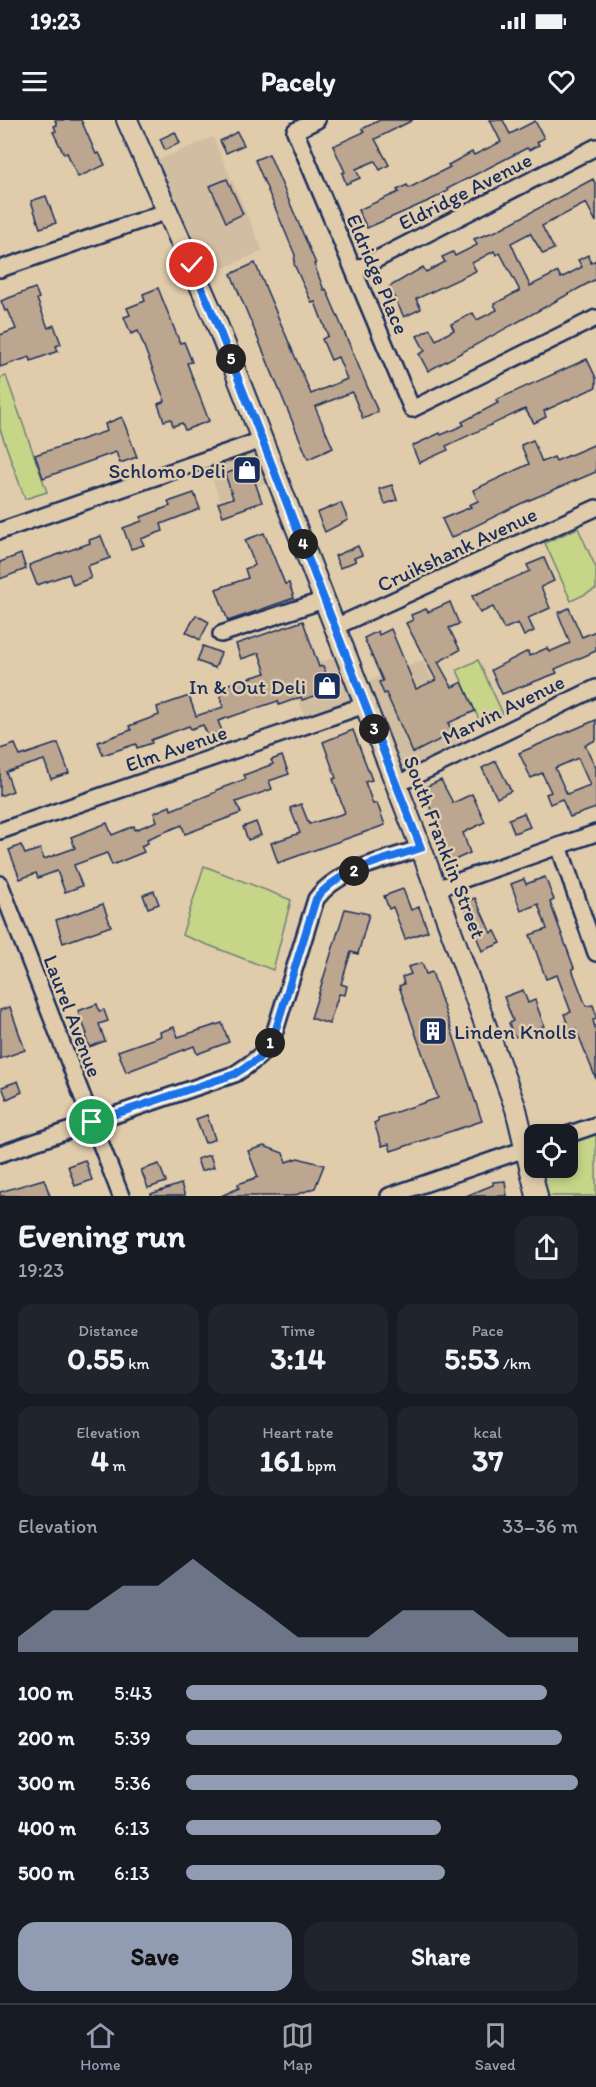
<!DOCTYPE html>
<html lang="en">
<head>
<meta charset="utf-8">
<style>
	body { margin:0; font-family:Itim,sans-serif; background:#20242c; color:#f1f3f6; height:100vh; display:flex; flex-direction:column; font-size:22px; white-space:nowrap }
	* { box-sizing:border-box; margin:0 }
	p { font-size:20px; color:#9ea1a6 }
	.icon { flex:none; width:33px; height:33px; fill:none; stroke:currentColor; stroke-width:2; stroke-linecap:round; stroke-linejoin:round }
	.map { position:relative; height:1076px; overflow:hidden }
	.details { display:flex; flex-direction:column; background:#171b24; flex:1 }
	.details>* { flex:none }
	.controls { position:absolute; left:524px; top:1004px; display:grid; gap:12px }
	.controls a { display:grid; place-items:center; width:54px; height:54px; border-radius:12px; background:#171b24; box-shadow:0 3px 9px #0003; font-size:30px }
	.pin { position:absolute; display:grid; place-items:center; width:51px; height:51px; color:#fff; margin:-26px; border:3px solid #fff; border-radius:50%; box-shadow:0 2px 6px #0007 }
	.km { position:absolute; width:30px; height:30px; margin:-15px; border-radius:50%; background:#222; color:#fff; font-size:16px; line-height:30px; text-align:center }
	.round { display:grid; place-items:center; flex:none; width:63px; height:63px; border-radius:18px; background:#20242c }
	.summary { display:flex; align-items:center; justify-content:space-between; height:102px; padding:0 18px }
	h1 { font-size:33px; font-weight:800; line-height:45px }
	.metrics { display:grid; grid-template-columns:repeat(3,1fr); gap:9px; height:102px; padding:6px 18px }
	.metrics div { display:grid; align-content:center; border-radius:15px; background:#20242c; text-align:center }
	.metrics b { font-size:30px; font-weight:800 }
	.metrics small { font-size:16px; font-weight:400 }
	.metrics p { font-size:16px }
	.chart { height:168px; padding:12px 18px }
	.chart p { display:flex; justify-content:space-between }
	.chart svg { width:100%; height:108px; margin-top:6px; fill:#919bb2; opacity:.7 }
	.primary-button { display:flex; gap:12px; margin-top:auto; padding:12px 18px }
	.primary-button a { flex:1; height:69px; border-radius:18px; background:#919bb2; color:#111; font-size:24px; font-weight:800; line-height:69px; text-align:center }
	.primary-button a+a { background:#20242c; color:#f1f3f6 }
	ul { padding:0 18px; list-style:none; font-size:20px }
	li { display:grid; grid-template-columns:96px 72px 1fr; align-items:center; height:45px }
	li i { height:15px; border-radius:8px; background:#919bb2 }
	.status { display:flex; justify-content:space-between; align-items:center; height:42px; padding:0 30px; background:#171b24; direction:ltr }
	.status svg { height:16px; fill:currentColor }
	header { display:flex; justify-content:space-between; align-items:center; height:78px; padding:0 18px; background:#171b24; font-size:27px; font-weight:800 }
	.tabs { display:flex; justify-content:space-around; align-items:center; height:84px; border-top:2px solid #363941; background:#171b24; font-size:16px; color:#9ea1a6 }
	.tabs a { display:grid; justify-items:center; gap:3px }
	.tabs .current { color:#919bb2 }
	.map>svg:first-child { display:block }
	.built { fill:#d1bea2 }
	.green { fill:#c7d589; stroke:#718274; stroke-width:1.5 }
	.building { fill:#bca68f; stroke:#1b2f5e; stroke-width:1.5; fill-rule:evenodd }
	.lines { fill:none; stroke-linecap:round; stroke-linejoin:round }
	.minor-casing { stroke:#1b2f5e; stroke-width:20 }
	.major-casing { stroke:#1b2f5e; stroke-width:24 }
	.minor { stroke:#e0ccab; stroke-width:15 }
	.major { stroke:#e0ccab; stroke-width:20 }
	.route-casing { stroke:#fff; stroke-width:12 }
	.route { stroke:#1a73e8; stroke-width:8 }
	.labels { text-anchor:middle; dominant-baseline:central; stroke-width:5; stroke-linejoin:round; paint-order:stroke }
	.street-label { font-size:21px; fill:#1b2f5e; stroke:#e0ccab }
	.poi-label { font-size:21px; fill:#1b2f5e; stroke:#e0ccab; text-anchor:end }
</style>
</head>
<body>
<div class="status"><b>19:23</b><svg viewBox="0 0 49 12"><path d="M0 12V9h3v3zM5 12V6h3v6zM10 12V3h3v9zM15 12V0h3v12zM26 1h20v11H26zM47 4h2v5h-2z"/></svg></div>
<header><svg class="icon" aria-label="menu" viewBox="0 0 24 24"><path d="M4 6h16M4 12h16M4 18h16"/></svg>Pacely<svg class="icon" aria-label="heart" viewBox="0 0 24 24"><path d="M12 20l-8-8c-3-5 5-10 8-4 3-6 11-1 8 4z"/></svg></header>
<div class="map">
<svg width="596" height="1076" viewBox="0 0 596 1076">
	<rect width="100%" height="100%" fill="#e0ccab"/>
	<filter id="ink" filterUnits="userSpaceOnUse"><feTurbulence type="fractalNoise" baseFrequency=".0167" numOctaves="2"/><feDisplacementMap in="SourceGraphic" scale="12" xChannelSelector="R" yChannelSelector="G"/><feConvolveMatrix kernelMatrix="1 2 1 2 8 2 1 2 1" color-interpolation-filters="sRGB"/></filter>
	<g filter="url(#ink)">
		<g class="built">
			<polygon points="213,17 263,131 200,158 147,45"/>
			<polygon points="262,317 278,359 220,380 205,337"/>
			<polygon points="346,534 358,565 423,540 467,630 398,661 367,586 308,606 288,552"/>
		</g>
		<g class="green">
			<polygon points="6,256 47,372 25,379 0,309 0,258"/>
			<polygon points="578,408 596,448 596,469 571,481 545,423"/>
			<polygon points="478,540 503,594 481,604 457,550"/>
			<polygon points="204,746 291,780 273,850 182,815"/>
			<polygon points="596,1005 596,1076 537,1076 534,1047 567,1047 567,1015"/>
		</g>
		<g class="building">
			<polygon points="55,0 81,0 96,34 99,33 105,45 78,57 67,33 64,34 53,12 56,11 54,6 57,5"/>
			<polygon points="380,0 413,0 375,19 389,45 380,50 375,41 356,49 360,58 346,64 342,53 345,52 333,26 364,12 362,9"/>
			<polygon points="490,0 503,0 510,14 535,1 544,18 537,22 539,25 529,30 527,28 447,69 448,71 433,79 367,108 358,90 399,72 397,70 407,65 409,68 450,47 448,45 472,32 474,35 501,22"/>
			<polygon points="175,12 180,23 165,30 160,19"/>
			<polygon points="237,12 244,25 226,33 220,21"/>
			<polygon points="269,34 316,144 314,144 324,170 326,169 378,292 363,299 352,272 315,287 333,328 308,339 231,154 255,143 311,274 347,259 338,237 331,240 322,219 328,216 315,182 312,183 302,162 294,144 295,135 255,40"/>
			<polygon points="227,59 243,94 226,102 210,66"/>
			<polygon points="593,59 596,65 596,102 586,83 542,106 554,129 543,134 530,113 511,123 530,166 558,152 561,158 582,147 578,140 588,135 591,143 596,140 596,159 428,251 419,234 425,231 417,216 430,209 436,220 454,210 451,204 473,193 477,200 497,190 494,184 519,171 519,169 500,133 496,135 494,131 472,143 476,151 416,179 421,189 404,197 389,167 423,147 426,152 445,142 442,137 453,132 455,136 477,125 474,119 496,111"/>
			<polygon points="46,76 56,103 40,108 31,81"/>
			<polygon points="35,168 39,178 37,179 48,208 54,205 61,224 56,226 58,231 31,241 30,237 0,247 0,215 16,209 8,190 5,191 1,181"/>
			<polygon points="158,168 180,223 184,222 192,242 187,243 209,301 185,310 182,303 173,306 171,299 164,301 158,284 165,281 138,211 131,214 124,197 130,195 127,188 145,181 143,174"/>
			<polygon points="587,239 596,258 596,267 544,291 546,297 534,303 525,289 446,326 448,330 419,343 412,326 440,313 441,315 464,305 462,302 498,283 496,280"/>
			<polygon points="122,297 137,337 120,343 116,332 43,358 35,335 107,311 105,304"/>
			<polygon points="533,320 542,342 554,337 556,341 596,324 596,352 520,384 451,418 442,399 471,387 469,385 478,381 473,370 529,344 521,325"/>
			<polygon points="249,345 262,382 223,396 218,383 233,378 225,354"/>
			<polygon points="392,365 397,380 385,384 379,369"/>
			<polygon points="194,373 200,389 161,404 163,411 141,419 144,425 131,429 123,408 142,401 141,397 170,386 168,382"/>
			<polygon points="341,383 348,400 325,412 317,393"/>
			<polygon points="264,413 285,464 289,463 294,478 228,501 216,469 248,458 245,449 255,445 245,420"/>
			<polygon points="101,416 110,438 87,446 91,458 73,465 69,454 37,465 29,445 90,423 89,420"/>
			<polygon points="358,426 362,435 354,438 356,441 340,448 335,436"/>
			<polygon points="21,434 26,449 0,459 0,442"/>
			<polygon points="544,438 554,461 541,467 550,488 528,498 534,511 524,516 518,503 504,509 493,487 480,493 472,476 530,451 527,445"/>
			<polygon points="450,482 459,504 449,508 460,530 438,542 452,567 462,562 475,591 448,603 453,613 413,633 386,573 384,574 379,562 383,561 364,518 378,511 379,515 391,509 416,569 436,560 406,503 413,500 411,495 426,489 428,492"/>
			<polygon points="569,488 582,517 596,511 596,531 555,549 557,553 502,574 491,550 528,531 529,536 547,528 549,532 570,523 558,493"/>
			<polygon points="196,495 209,502 200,520 186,512"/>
			<polygon points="303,501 319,547 323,546 333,570 302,580 301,577 279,585 278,581 218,601 222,611 208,616 203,605 191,609 189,606 151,620 152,623 137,628 136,624 103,635 98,622 131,610 129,606 159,595 157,587 189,576 196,596 223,587 218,567 266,553 259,533 241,539 236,524"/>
			<polygon points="203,526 221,533 215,548 197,541"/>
			<path d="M596,600v20l-11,5 11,23v40l-26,9 -8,-18 -12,5 -4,-10 5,-2 -9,-19 -11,5 -12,-25zM578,638l12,27 -23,9 -12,-26z"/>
			<polygon points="353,610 372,660 365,662 373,684 377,683 385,705 278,743 271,723 300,713 290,688 301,684 309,704 345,693 333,659 336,658 323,622"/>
			<polygon points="58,623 69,653 51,659 44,640 6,652 13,671 0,676 0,629 15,624 20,636"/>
			<polygon points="282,636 289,654 269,661 272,669 236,682 241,693 185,714 182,705 147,719 148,723 141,726 144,732 112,745 107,733 74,745 82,766 65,772 57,751 38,758 36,753 20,759 9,730 21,725 25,734 40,729 44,739 75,728 71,717 107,703 112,715 134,706 135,710 157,701 154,693 170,686 171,690 216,672 216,670 246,659 244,655 273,644 271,640"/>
			<polygon points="496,641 511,671 497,678 482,648"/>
			<polygon points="441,660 453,683 472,674 485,702 463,713 470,733 450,742 433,693 421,669"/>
			<polygon points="524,693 530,707 514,713 509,699"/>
			<polygon points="256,702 261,715 248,720 243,707"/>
			<polygon points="545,757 554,780 550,782 574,848 572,849 586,886 593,885 596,894 596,899 593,900 596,912 596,959 576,909 570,911 564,894 571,892 557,855 546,859 530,815 547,809 538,784 521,791 511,764 524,759 526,764"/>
			<polygon points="403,769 411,790 419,787 428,811 405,819 393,787 389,789 384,776"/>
			<polygon points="154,771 159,784 148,788 143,775"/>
			<polygon points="475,778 491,813 495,811 501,823 482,831 465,787 467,787 465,782"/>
			<polygon points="103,784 111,806 63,823 56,800"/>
			<polygon points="345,789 369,794 358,834 351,832 341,864 347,866 345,875 339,874 329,904 311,898"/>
			<polygon points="422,843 426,854 432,852 482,1001 391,1031 389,1024 382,1026 374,1003 378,1001 378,998 438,978 399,866 404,864 402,857 411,854 408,847"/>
			<polygon points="523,870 528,883 535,880 544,906 514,917 509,903 513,901 504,877"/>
			<polygon points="97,884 99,891 104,890 108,901 99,904 105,921 89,927 85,915 87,914 78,891"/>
			<polygon points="10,887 25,930 0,939 0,890"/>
			<polygon points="222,903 229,922 197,934 194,926 126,952 118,931 161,916 160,912 174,907 178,917"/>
			<polygon points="18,961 22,972 7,979 2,967"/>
			<polygon points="207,995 215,1019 205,1023 196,999"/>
			<polygon points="264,1026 283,1033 286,1042 298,1038 324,1045 315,1068 293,1076 221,1076 239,1068 238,1064 258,1057 248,1031"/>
			<polygon points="210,1035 214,1047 201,1051 197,1039"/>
			<polygon points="85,1040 92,1060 75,1066 68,1046"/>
			<polygon points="159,1044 166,1062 148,1068 141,1050"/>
			<polygon points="44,1059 50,1076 0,1076 0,1072"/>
			<polygon points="505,1061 507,1076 466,1076 493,1065 493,1062"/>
			<polygon points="181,1064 185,1076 152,1076 151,1074"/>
		</g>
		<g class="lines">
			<g class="minor-casing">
				<g id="minor">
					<polyline points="317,0 295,11 412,289 596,198"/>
					<polyline points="0,149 168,91"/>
					<polyline points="354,151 596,27"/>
					<polyline points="0,411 262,320"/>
					<polyline points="335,507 596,388"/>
					<polyline points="221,514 324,480"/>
					<polyline points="396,665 596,568"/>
					<polyline points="0,711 365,585"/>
					<polyline points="559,726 596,833"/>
					<polyline points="0,764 121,1076"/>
					<polyline points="436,769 596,713"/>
					<polyline points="567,1015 596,1005"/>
					<path d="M0,1034l235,-80c21,-14 30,-19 40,-43l41,-132c23,-31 71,-39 105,-51"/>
					<polyline points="389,1076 534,1026"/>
				</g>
			</g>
			<g class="major-casing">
				<polyline id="major" points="127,0 215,199 421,728 516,989 537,1076"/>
			</g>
			<use href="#minor" class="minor"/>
			<use href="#major" class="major"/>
		</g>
	</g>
	<g class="lines" filter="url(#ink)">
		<g class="route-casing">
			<path id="route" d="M92,1002l143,-48 23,-15 9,-10 8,-17 41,-133c23,-31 70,-39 105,-51l-206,-529 -23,-54"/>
		</g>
		<use href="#route" class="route"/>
	</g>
	<defs>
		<g id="shop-square" transform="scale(1.5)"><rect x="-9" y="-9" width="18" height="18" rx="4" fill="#1b2f5e" stroke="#e0ccab"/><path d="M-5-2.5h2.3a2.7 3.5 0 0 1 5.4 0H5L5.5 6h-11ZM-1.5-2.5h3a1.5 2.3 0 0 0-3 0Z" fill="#fff"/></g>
		<g id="building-square" transform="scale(1.5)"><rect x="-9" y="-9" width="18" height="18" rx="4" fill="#1b2f5e" stroke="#e0ccab"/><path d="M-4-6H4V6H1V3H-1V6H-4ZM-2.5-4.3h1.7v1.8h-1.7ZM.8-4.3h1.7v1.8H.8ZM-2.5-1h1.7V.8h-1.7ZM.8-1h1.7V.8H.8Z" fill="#fff"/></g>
	</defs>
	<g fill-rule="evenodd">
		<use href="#shop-square" x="247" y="350"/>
		<use href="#shop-square" x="327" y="566"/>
		<use href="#building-square" x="433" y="911"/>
	</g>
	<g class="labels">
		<g class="street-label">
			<text transform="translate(465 71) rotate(-27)">Eldridge Avenue</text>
			<text transform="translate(378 154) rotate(67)">Eldridge Place</text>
			<text transform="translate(457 429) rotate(-25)">Cruikshank Avenue</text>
			<text transform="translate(503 589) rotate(-26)">Marvin Avenue</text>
			<text transform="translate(176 628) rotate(-19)">Elm Avenue</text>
			<text transform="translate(445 727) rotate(69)">South Franklin Street</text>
			<text transform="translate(73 896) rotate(69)">Laurel Avenue</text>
		</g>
		<g class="poi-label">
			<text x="226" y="350">Schlomo Deli</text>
			<text x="306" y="566">In &amp; Out Deli</text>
			<text x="454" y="911" text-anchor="start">Linden Knolls</text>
		</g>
	</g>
</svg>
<div class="controls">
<a><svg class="icon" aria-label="locate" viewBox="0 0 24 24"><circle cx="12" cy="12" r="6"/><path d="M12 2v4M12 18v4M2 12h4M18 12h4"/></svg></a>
</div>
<div class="pin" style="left:92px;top:1002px;background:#1e9e55"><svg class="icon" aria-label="arrive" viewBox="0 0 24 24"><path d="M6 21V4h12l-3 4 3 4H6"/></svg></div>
<div class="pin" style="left:192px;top:145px;background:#d93025"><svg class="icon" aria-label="check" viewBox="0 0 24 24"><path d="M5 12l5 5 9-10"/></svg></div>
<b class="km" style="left:270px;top:923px">1</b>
<b class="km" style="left:354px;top:751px">2</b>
<b class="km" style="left:374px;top:609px">3</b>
<b class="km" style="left:303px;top:424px">4</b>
<b class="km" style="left:231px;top:239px">5</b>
</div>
<section class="details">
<div class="summary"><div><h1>Evening run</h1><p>19:23</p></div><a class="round"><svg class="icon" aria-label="share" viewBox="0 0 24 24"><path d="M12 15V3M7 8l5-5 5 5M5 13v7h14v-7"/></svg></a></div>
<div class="metrics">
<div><p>Distance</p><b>0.55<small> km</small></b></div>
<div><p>Time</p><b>3:14</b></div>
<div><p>Pace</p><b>5:53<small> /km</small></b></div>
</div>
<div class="metrics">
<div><p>Elevation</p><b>4<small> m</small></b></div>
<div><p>Heart rate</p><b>161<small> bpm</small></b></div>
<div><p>kcal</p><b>37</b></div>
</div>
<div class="chart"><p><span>Elevation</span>33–36 m</p>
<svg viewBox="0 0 160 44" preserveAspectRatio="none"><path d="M0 44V38L10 27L20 27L30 17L40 17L50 6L60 17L70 27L80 38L90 38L100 38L110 27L120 27L130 27L140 38L150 38L160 38V44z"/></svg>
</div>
<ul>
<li><b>100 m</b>5:43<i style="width:92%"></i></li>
<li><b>200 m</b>5:39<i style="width:96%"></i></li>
<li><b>300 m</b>5:36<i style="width:100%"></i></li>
<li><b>400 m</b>6:13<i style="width:65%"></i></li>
<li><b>500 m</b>6:13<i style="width:66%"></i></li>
</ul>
<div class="primary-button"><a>Save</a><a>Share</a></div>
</section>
<nav class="tabs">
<a class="current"><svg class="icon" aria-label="home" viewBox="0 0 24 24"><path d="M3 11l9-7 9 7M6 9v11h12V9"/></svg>Home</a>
<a><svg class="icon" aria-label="map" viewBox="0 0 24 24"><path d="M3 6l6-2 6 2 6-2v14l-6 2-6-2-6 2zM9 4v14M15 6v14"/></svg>Map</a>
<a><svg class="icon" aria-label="saved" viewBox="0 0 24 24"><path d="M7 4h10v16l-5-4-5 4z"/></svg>Saved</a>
</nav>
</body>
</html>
